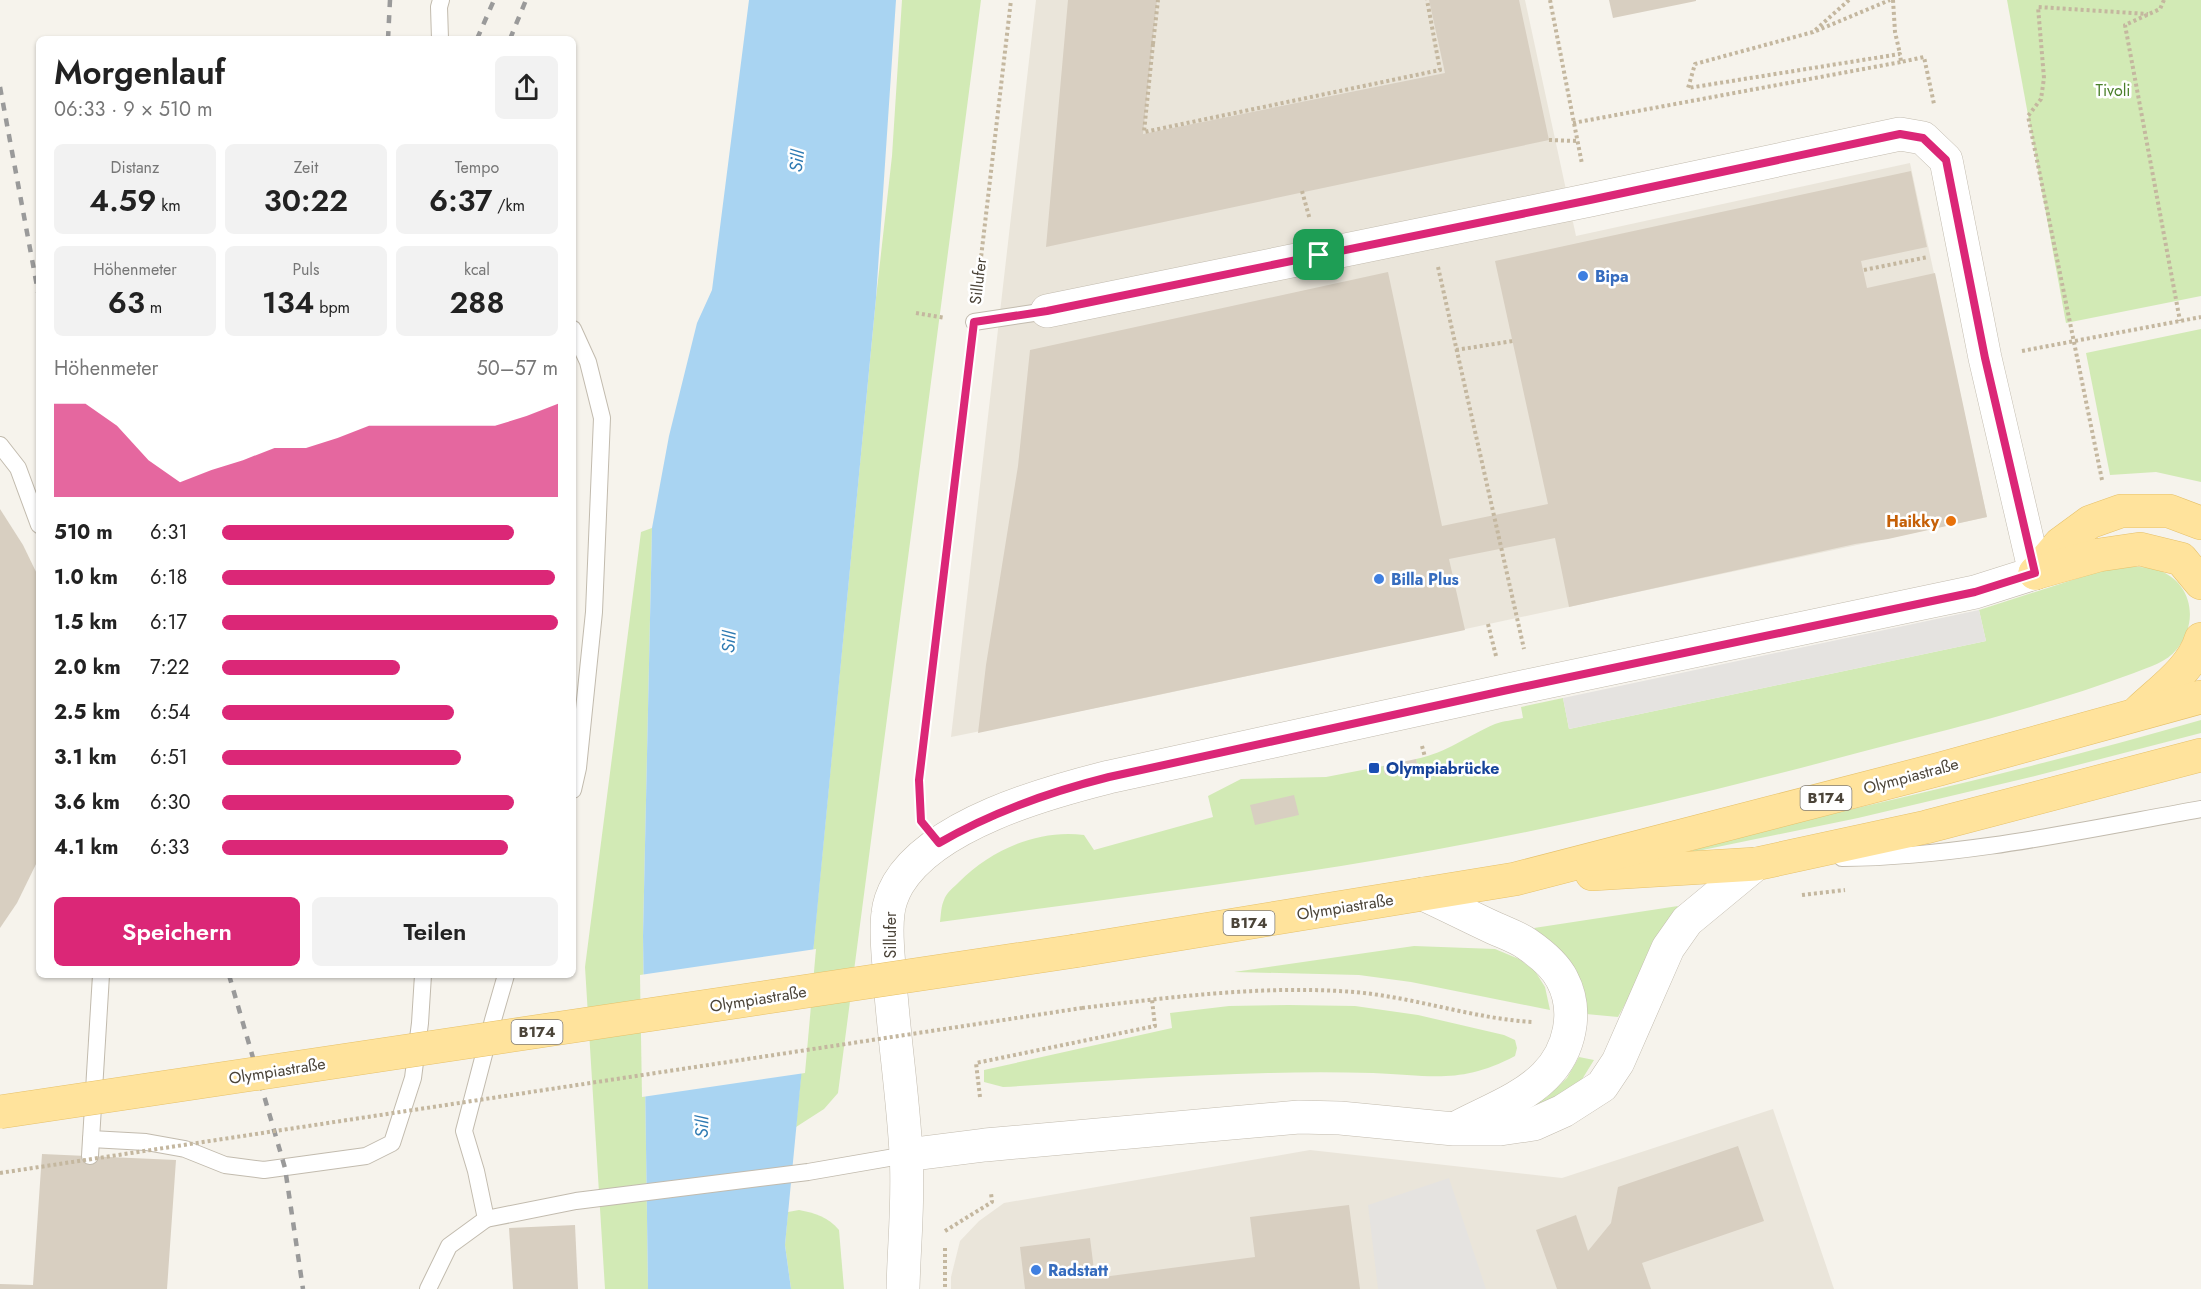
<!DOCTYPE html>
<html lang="de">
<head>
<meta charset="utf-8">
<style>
	body { margin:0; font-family:Jost,sans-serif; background:#f2f2f2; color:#222; height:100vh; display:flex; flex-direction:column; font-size:22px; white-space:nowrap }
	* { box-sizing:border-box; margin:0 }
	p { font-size:20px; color:#767676 }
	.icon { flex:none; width:33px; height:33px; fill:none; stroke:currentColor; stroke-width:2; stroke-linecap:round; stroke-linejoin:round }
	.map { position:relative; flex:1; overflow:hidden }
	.details { position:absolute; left:36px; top:36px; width:540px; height:942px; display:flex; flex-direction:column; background:#fff; border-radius:9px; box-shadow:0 2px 4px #0004 }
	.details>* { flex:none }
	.pin { position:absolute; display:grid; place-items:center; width:51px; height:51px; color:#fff; margin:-26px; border-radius:12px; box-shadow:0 3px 9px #0006 }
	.round { display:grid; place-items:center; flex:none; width:63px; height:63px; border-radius:9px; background:#f2f2f2 }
	.summary { display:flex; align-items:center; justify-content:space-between; height:102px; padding:0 18px }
	h1 { font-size:33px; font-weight:600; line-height:45px }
	.metrics { display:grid; grid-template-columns:repeat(3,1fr); gap:9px; height:102px; padding:6px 18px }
	.metrics div { display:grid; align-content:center; border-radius:9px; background:#f2f2f2; text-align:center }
	.metrics b { font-size:30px; font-weight:600 }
	.metrics small { font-size:16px; font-weight:400 }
	.metrics p { font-size:16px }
	.chart { height:168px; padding:12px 18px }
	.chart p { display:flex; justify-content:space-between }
	.chart svg { width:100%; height:108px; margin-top:6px; fill:#db2777; opacity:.7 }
	.button { display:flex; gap:12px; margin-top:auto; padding:12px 18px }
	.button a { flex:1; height:69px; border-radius:9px; background:#db2777; color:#fff; font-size:24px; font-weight:600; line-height:69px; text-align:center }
	.button a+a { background:#f2f2f2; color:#222 }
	ul { padding:0 18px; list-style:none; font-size:20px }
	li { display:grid; grid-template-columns:96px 72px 1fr; align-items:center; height:45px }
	li i { height:15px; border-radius:8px; background:#db2777 }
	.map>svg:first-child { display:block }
	.residential { fill:#eae5da }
	.green { fill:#d2eab5 }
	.parking { fill:#e5e3e0 }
	.water { fill:#a9d4f2 }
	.pier { fill:#f6f3ec }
	.building { fill:#d8cfc1 }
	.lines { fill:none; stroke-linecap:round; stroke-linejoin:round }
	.service-casing { stroke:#c2bbae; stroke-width:18 }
	.minor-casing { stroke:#c2bbae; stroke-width:34 }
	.primary-casing { stroke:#e6c16a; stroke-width:34 }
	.path { stroke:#c4b79f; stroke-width:4; stroke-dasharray:3 3; stroke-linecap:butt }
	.service { stroke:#fff; stroke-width:16 }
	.minor { stroke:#fff; stroke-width:33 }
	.primary { stroke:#ffe39c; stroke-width:33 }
	.rail { stroke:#9a9a9a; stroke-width:4.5; stroke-dasharray:8 8; stroke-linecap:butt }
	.primary-bridge-casing { stroke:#e6c16a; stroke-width:34; stroke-linecap:butt }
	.path-bridge { stroke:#c4b79f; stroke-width:4; stroke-dasharray:3 3; stroke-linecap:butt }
	.primary-bridge { stroke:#ffe39c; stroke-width:33 }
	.route-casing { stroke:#fff; stroke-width:12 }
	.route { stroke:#db2777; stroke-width:8 }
	.shop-dot { fill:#3f7fe0; stroke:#fff; stroke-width:2 }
	.food-dot { fill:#e8710a; stroke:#fff; stroke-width:2 }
	.transit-dot { fill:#1a4fb4; stroke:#fff; stroke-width:2 }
	.labels { text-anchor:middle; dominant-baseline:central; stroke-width:5; stroke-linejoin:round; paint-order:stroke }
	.shield { fill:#fff; stroke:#817c74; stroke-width:1.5 }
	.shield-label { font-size:15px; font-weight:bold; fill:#4b4439 }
	.park-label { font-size:16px; fill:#4a7f2a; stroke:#fff }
	.shop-label { font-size:16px; font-weight:bold; fill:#366cbe; stroke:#fff; text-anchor:start }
	.street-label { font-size:16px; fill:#4b4439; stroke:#fff }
	.food-label { font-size:16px; font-weight:bold; fill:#c56008; stroke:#fff; text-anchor:end }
	.transit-label { font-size:16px; font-weight:bold; fill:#164399; stroke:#fff; text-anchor:start }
	.water-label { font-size:18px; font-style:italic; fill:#2e7ab2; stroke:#fff }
</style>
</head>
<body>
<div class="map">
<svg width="2201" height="1289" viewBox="0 0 2201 1289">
	<rect width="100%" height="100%" fill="#f6f3ec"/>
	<g class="residential">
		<polygon points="1036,0 1525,0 1576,236 1910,163 1987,517 1140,699 951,737"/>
		<polygon points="1773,1109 1834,1289 951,1289 951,1277 960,1241 979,1221 1004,1203 1310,1150 1562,1178"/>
	</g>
	<g class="green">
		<polygon points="902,0 981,0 838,1093 824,1109 796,1127 876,298 892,156"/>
		<polygon points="2007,0 2201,0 2201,296 2066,323"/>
		<polygon points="2201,329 2201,482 2156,472 2110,475 2086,353"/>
		<polygon points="652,528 643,936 648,1289 605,1289 585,967 641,532"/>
		<path d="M2113,567c14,0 29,-1 42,2 37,11 45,52 22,80 -10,13 -28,18 -43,24 -88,33 -181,55 -273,79 -171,46 -345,86 -520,114 -133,21 -268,38 -401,56 1,-7 1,-16 4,-22 2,-7 10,-13 15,-18 32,-32 79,-53 125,-47l10,15 119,-33 -5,-21 33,-17 85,-2 57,-11 2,9 32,-7 -1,-9c30,-6 51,-23 79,-35 8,-3 19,-4 28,-6l-2,-11 42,-9 6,31 417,-88 -7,-31z"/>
		<path d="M2201,720v13l-166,43 -177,42 -165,34 -2,-6c171,-39 341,-77 510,-126z"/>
		<path d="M1678,906l-60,111 -32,-3c5,-38 -26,-63 -52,-86z"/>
		<polygon points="1414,946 1495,949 1519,959 1535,971 1545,987 1550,1010 1411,982 1359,975 1234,972"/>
		<path d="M1289,1005l66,1 63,9 86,20 11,5 2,8 -2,8c-55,29 -85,19 -142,17 -35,-1 -71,-1 -105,0 -88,2 -177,9 -265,14l-19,-5v-12l188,-42 -2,-15 59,-7z"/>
		<polygon points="1579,1057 1594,1060 1581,1081 1564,1097 1510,1115 1547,1097 1567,1078"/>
		<path d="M799,1210c16,3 29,7 40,20l5,59h-53l-6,-44 3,-33z"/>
	</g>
	<g class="parking">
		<polygon points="1979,610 1986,641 1569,729 1563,698"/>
		<polygon points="1449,1178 1486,1289 1378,1289 1368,1205"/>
	</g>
	<polygon class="water" points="749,0 896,0 876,298 785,1245 791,1289 648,1289 643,936 652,528 669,436 697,323 712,290"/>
	<polygon class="pier" points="816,949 805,1073 642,1097 640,975"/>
	<g class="building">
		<polygon points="1068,0 1157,0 1143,134 1445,73 1429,0 1519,0 1549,140 1046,247"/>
		<polygon points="1609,0 1696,0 1696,1 1613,18"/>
		<polygon points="1911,171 1927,247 1861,261 1867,288 1935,273 1987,517 1888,539 1855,544 1569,607 1555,538 1449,559 1465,630 978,733 986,665 1018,466 1030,350 1388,272 1442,526 1548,504 1495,261"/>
		<polygon points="0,509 23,545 39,578 39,858 17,903 0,928"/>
		<polygon points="1416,759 1418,768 1385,775 1383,766"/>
		<polygon points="1294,795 1299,815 1255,825 1250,805"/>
		<polygon points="1738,1146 1764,1221 1642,1263 1651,1289 1557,1289 1536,1230 1576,1215 1588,1251 1611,1223 1618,1187"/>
		<polygon points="42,1154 176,1160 167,1289 0,1289 0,1284 33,1285"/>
		<polygon points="1349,1205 1360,1289 1025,1289 1020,1247 1090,1238 1095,1278 1255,1257 1250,1217"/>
		<polygon points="575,1225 578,1289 513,1289 509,1228"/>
	</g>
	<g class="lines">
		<g class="service-casing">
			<g id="service">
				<polyline points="440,39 439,7 441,0"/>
				<polyline points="974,322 1047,311"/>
				<polyline points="573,329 588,362 602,418 594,612 578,768 573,790"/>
				<polyline points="0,445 18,468 39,525"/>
				<path d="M1842,858c120,-1 241,-28 359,-49"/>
				<polyline points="91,1139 146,1142 185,1149 225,1165 264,1170 366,1156 392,1143 413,1078 420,1023 423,975"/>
				<polyline points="90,1156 101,975"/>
				<polyline points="486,1219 576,1201 808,1172 906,1155"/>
				<polyline points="428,1289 449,1246 486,1219 476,1171 464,1131 493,1020 506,975"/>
			</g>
		</g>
		<g class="minor-casing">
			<g id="minor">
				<path d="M1423,894c24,11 47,23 71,34 11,5 23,9 33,16 13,9 28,21 35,35 17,32 8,72 -17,97 -23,23 -59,36 -87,51"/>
				<polyline points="906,1155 985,1145 1299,1117 1340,1118 1454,1129 1500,1129 1534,1124 1563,1111 1602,1086 1618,1062 1668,948 1687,921 1756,864"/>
				<path d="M903,1289c1,-45 6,-91 3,-136 -3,-57 -12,-114 -16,-172 -1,-22 -5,-45 -2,-68 1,-10 5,-20 10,-29 36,-60 147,-91 211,-107l394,-86 472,-99 60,-19 -50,-215 -39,-198 -23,-22 -23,-4 -310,66 -543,111"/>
			</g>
		</g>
		<g class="primary-casing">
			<g id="primary">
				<polyline points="2035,573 2060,544 2090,522 2121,511 2169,511 2201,523"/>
				<polyline points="2035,573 2099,555 2140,549 2181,559 2201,583"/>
				<path d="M2139,711c21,-20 54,-43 62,-72"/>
				<polyline points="1592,874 1756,864 1926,827 2201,755"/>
				<polyline points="1075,951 1515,879 1940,769 2201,697"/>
			</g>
		</g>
		<g class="path">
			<polyline points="1550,0 1582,164"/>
			<polyline points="1849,0 1813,32 1695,64 1688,88 1900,54 1901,62 1924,57 1934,104"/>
			<polyline points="1893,0 1895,32 1900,54"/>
			<polyline points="2164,0 2160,9 2125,25 2180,321"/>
			<polyline points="1816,31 1890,0"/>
			<polyline points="1153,44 1144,132 1440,70 1427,0"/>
			<polyline points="1153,44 1158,0"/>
			<polyline points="1573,123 1901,62"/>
			<polyline points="1549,140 1577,141"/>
			<polyline points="1302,191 1310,220"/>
			<polyline points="1438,267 1524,649"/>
			<polyline points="1864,270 1928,257"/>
			<polyline points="977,292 1011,0"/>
			<polyline points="916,313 945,318"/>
			<polyline points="1456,350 1513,341"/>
			<polyline points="2022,351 2201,317"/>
			<polyline points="2102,480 2028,116 2041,99 2044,78 2038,7 2148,14"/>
			<polyline points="1488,624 1496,656"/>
			<polyline points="1422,746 1425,757"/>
			<polyline points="920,810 919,780 970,350"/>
			<polyline points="1802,895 1845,890"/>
			<path d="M1082,1008c90,-11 181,-23 272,-16 60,5 121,27 179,30"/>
			<polyline points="980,1097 976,1063 1155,1026 1152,1000"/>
			<polyline points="945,1231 992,1202 991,1193"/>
			<polyline points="945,1248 945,1289"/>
		</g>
		<use href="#service" class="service"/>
		<use href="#minor" class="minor"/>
		<use href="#primary" class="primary"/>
		<g class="rail">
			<polyline points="388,39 390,0"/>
			<polyline points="477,39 494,0"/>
			<polyline points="510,39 526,0"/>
			<polyline points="0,87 39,297"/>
			<polyline points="229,975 285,1168 303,1289"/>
		</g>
		<g class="primary-bridge-casing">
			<polyline id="primary-bridge" points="0,1112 1075,951"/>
		</g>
		<polyline class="path-bridge" points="0,1173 1082,1008"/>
		<use href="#primary-bridge" class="primary-bridge"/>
	</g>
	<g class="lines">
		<g class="route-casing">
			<path id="route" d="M1900,134l23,4 23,22 39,198 50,215 -60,19 -472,99 -394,86c-60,15 -117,35 -170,66l-18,-22 -2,-41 55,-458 73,-11 543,-111z"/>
		</g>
		<use href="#route" class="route"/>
	</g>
	<g class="shop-dot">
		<circle cx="1583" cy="276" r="6"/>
		<circle cx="1379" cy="579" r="6"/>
		<circle cx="1036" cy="1270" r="6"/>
	</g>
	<circle class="food-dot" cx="1951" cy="521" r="6"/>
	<rect class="transit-dot" x="1368" y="762" width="12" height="12" rx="3"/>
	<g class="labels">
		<g class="shield">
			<rect x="1800.5" y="786" width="51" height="24" rx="4.5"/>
			<rect x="1223.5" y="911" width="51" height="24" rx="4.5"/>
			<rect x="511.5" y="1020" width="51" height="24" rx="4.5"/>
		</g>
		<g class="shield-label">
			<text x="1826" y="798">B174</text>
			<text x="1249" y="923">B174</text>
			<text x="537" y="1032">B174</text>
		</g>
		<g class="park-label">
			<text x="2113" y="90">Tivoli</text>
		</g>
		<g class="shop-label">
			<text x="1595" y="276">Bipa</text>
			<text x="1391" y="579">Billa Plus</text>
			<text x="1048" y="1270">Radstatt</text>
		</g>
		<g class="street-label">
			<text transform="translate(978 281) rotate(-83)">Sillufer</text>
			<text transform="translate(1911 776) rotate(-15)">Olympiastraße</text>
			<text transform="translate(1345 907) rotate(-9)">Olympiastraße</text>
			<text transform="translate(890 935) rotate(-90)">Sillufer</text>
			<text transform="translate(758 999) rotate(-9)">Olympiastraße</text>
			<text transform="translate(277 1071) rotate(-9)">Olympiastraße</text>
		</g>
		<g class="food-label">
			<text x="1939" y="521">Haikky</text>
		</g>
		<g class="transit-label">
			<text x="1386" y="768">Olympiabrücke</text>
		</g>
		<g class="water-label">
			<text transform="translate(797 161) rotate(-83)">Sill</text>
			<text transform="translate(729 642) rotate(-85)">Sill</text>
			<text transform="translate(702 1127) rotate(-87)">Sill</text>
		</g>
	</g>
</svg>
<div class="pin" style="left:1319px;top:255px;background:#1e9e55"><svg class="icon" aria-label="arrive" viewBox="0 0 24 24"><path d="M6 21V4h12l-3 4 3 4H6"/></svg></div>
<section class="details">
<div class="summary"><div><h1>Morgenlauf</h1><p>06:33 · 9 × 510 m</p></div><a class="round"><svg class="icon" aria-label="share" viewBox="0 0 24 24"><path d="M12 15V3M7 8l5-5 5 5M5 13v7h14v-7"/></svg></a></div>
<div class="metrics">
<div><p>Distanz</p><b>4.59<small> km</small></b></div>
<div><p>Zeit</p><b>30:22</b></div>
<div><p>Tempo</p><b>6:37<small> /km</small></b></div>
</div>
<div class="metrics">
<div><p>Höhenmeter</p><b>63<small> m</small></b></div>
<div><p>Puls</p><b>134<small> bpm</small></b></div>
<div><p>kcal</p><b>288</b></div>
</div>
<div class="chart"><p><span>Höhenmeter</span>50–57 m</p>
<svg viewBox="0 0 160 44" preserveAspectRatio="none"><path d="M0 44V6L10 6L20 15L30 29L40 38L50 33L60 29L70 24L80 24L90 20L100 15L110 15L120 15L130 15L140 15L150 11L160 6V44z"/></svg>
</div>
<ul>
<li><b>510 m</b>6:31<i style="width:87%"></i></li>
<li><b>1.0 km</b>6:18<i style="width:99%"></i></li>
<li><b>1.5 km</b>6:17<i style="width:100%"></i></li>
<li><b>2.0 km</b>7:22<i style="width:53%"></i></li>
<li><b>2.5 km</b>6:54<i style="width:69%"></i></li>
<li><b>3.1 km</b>6:51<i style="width:71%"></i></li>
<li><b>3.6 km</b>6:30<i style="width:87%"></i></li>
<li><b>4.1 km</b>6:33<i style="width:85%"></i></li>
</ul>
<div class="button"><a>Speichern</a><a>Teilen</a></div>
</section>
</div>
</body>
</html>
